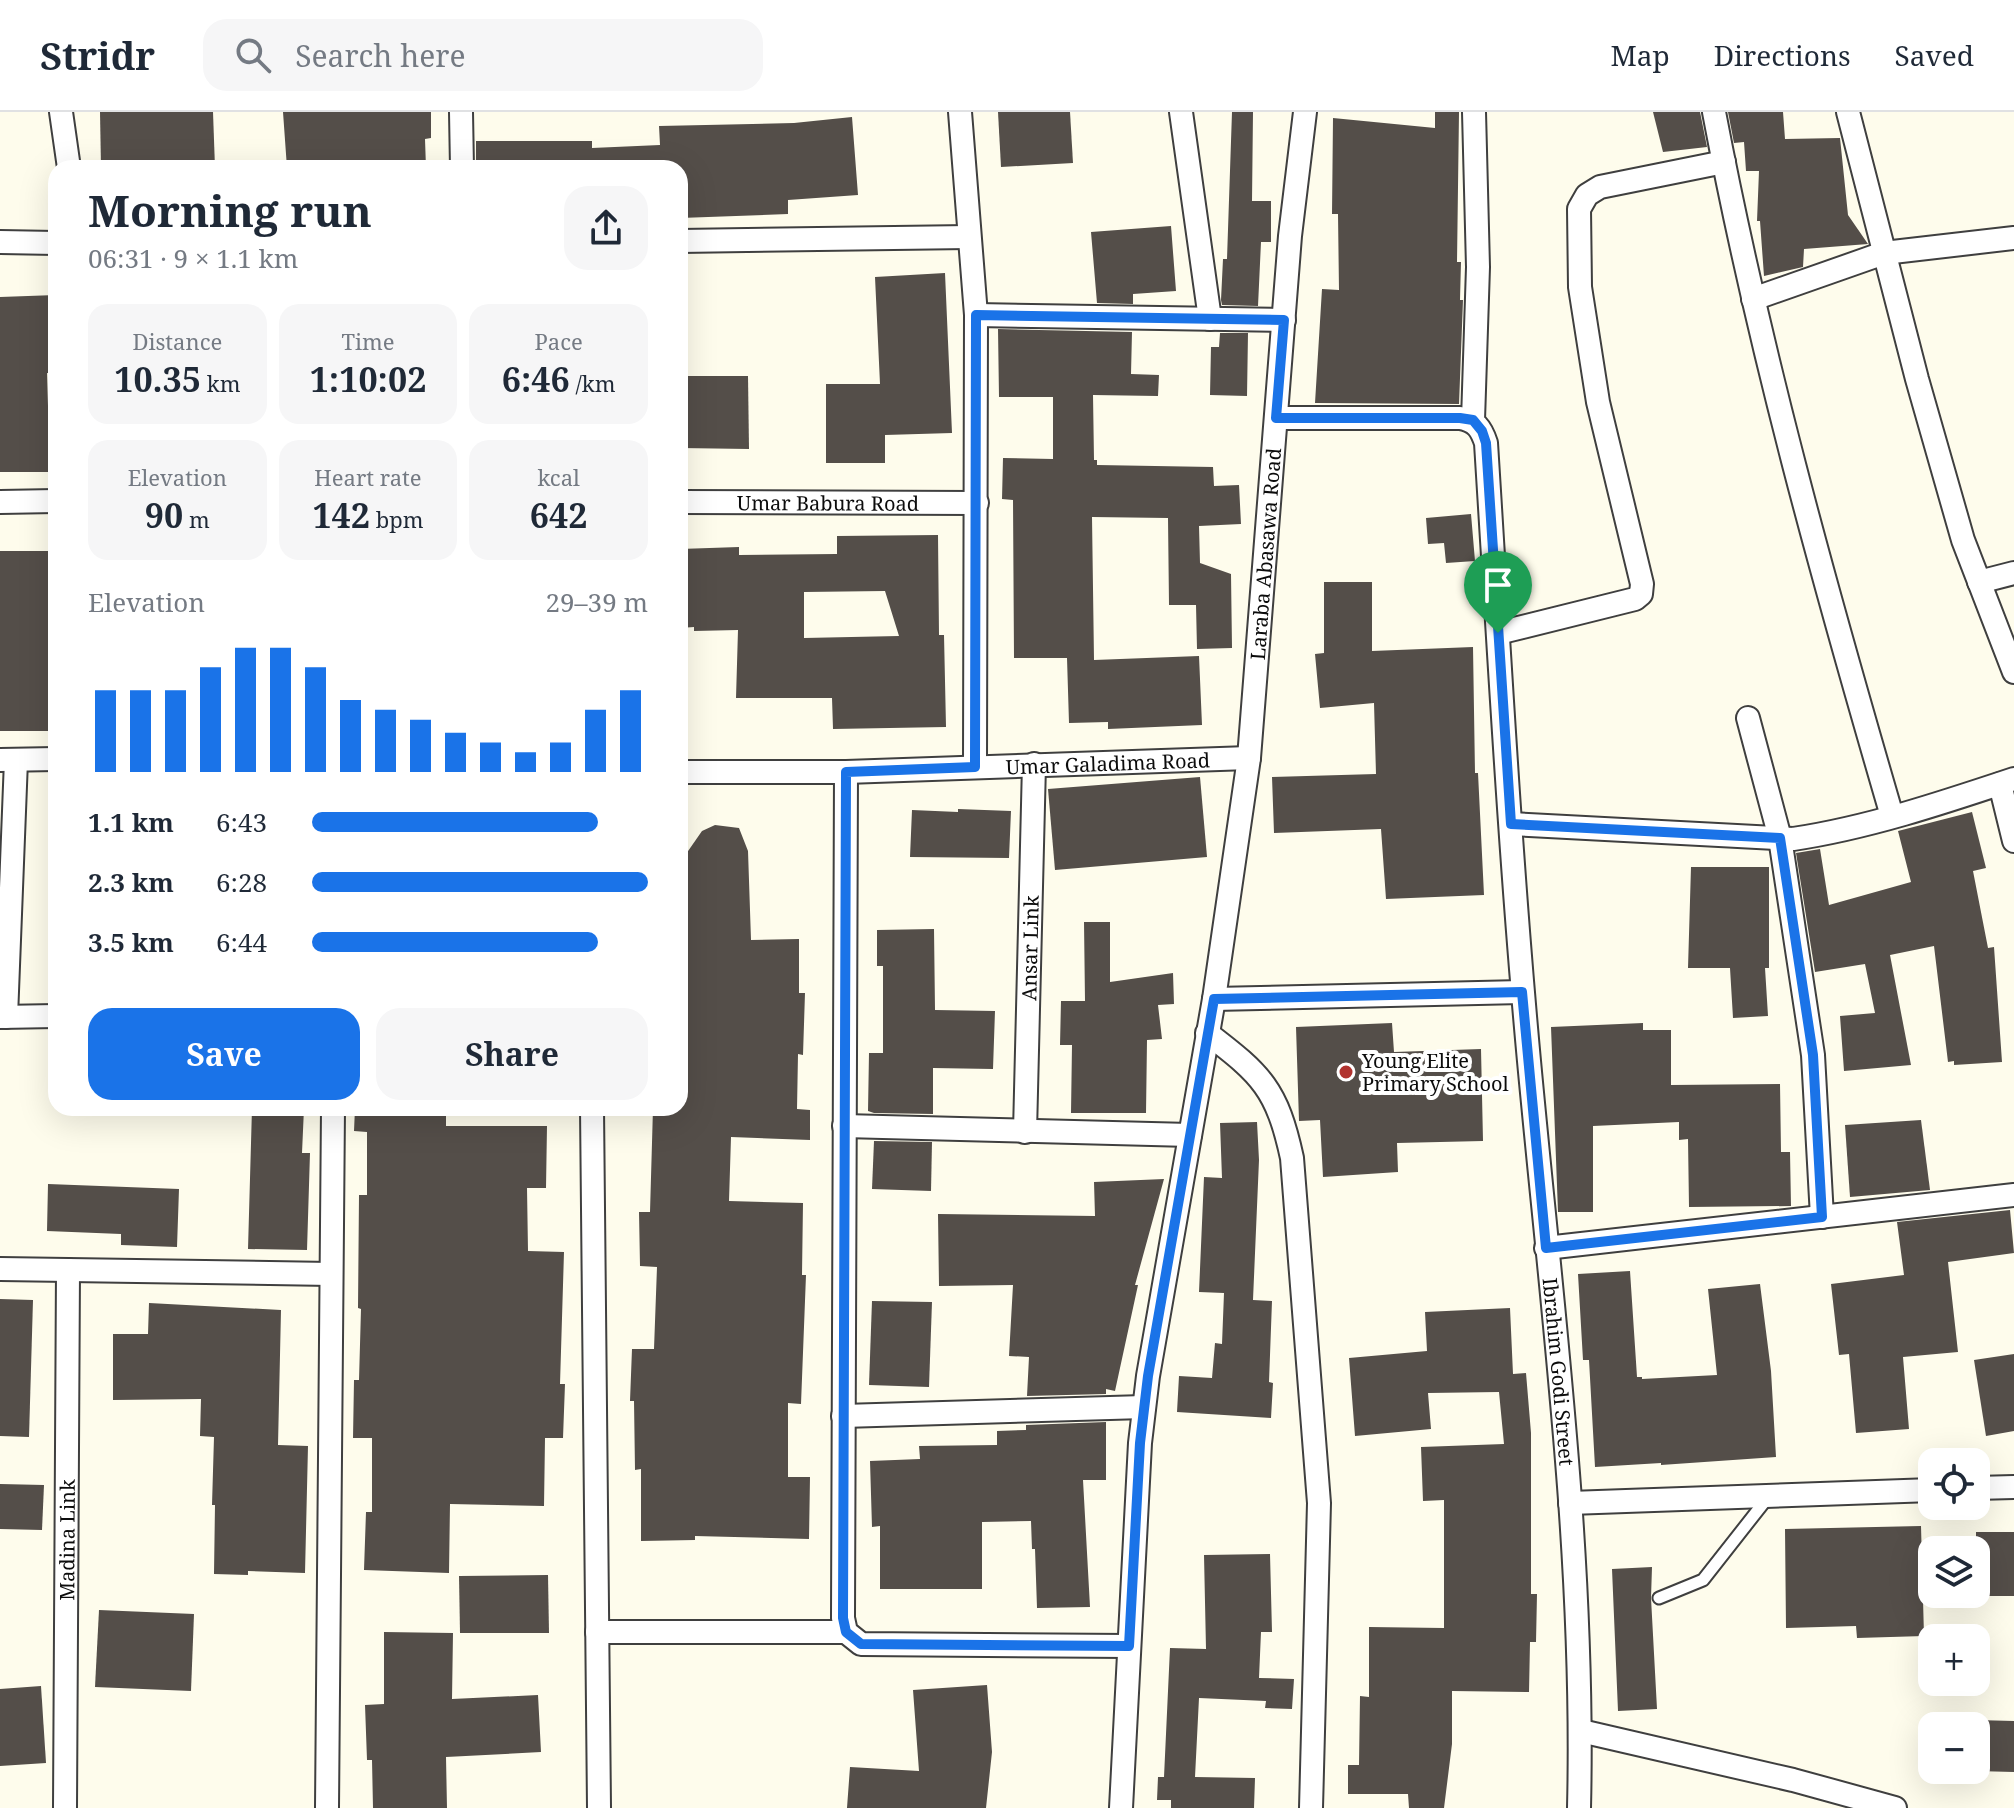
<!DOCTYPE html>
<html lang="en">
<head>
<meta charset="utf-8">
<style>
	body { margin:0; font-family:"Noto Serif",serif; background:#f6f6f7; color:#1f2937; height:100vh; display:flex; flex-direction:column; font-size:30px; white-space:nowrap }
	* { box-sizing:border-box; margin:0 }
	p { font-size:26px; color:#747a83 }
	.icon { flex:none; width:44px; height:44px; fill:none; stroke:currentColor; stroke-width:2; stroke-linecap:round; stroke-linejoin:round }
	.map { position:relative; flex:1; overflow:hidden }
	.details { position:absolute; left:48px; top:48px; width:640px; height:956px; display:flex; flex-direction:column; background:#fff; border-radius:24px; box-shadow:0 8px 32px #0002 }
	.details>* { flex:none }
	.controls { position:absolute; left:1918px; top:1336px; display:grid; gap:16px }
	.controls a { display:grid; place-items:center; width:72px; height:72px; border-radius:16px; background:#fff; box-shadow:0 8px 32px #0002; font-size:40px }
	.pin { position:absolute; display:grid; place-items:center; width:68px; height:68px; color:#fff; margin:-82px -34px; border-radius:50% 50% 50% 0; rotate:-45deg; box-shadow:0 0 8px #0007 }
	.pin .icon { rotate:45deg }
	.round { display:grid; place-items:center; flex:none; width:84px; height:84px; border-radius:24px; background:#f6f6f7 }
	.head { display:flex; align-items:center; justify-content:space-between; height:136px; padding:0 40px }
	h1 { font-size:44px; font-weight:700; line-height:60px }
	.stats { display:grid; grid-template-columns:repeat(3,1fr); gap:12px; height:136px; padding:8px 40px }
	.stats div { display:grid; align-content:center; border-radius:20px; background:#f6f6f7; text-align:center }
	.stats b { font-size:34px; font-weight:700 }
	.stats small { font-size:22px; font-weight:400 }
	.stats p { font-size:22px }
	.chart { height:224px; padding:16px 40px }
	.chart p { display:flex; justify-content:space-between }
	.chart svg { width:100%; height:144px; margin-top:8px; stroke:#1a73e8; stroke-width:6 }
	.button { display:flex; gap:16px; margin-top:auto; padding:16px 40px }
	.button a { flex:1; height:92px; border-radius:24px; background:#1a73e8; color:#fff; font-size:32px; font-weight:700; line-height:92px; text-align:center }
	.button a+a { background:#f6f6f7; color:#1f2937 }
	ul { padding:0 40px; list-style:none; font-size:26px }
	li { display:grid; grid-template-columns:128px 96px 1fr; align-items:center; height:60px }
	li i { height:20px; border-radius:10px; background:#1a73e8 }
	header { display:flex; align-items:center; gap:48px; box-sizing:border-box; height:112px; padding:0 40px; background:#fff; border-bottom:2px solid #e0e1e3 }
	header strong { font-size:38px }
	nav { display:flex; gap:44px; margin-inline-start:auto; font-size:28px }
	.search { width:560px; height:72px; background:#f6f6f7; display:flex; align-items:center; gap:20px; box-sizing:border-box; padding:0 28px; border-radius:24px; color:#747a83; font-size:30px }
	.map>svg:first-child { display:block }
	.building { fill:#544e49; fill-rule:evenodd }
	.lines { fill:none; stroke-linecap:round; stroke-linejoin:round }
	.lane-casing { stroke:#3f3f3f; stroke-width:15 }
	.street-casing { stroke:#3f3f3f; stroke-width:26 }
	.lane { stroke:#fff; stroke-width:11 }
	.street { stroke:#fff; stroke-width:22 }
	.route-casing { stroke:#fff; stroke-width:16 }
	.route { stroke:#1a73e8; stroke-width:10 }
	.poi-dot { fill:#b1332f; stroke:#fff; stroke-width:3 }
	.labels { text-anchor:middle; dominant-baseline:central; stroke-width:8; stroke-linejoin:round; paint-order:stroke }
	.street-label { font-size:20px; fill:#0c0c0c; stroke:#fff }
	.poi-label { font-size:20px; fill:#0c0c0c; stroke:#fff; text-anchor:start }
</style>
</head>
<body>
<header>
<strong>Stridr</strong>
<div class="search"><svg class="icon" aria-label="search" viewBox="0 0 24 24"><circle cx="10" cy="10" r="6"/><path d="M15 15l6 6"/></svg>Search here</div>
<nav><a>Map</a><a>Directions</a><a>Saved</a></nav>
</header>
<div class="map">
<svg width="2014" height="1696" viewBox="0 0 2014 1696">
	<rect width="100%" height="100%" fill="#fefcec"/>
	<g class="building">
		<polygon points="100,0 213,0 215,56 101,56"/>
		<polygon points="283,0 431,0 431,26 425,27 426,56 287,56"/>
		<polygon points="998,0 1070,0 1073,51 1001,55"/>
		<polygon points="1232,0 1253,0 1252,89 1271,89 1271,130 1261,130 1258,194 1222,193 1221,188 1223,147 1227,147"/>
		<polygon points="1435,0 1459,0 1457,150 1461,150 1460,188 1463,188 1459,292 1315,291 1322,177 1339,178 1338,102 1332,102 1333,6 1435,16"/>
		<polygon points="1653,0 1700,0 1707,35 1663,40"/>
		<polygon points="1728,0 1783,0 1785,27 1840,26 1848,103 1868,132 1804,137 1803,155 1764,164 1760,109 1757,109 1759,59 1746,59 1744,30 1734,31"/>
		<polygon points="852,5 858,83 788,88 788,102 680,106 680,56 476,56 476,29 592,29 592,36 660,33 659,14 794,11"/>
		<polygon points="1171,114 1176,179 1133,182 1133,192 1097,191 1091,120"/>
		<polygon points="945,161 952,321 885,323 885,351 826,351 826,272 880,272 875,165"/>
		<polygon points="56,183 56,262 47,261 50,360 0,360 0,185"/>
		<polygon points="998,217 1132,220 1131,262 1159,263 1158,284 1093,283 1094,348 1097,348 1097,353 1213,355 1214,374 1239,373 1241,412 1199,414 1200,451 1231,462 1232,536 1197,537 1196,493 1169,493 1168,406 1092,405 1094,548 1199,544 1202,613 1108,617 1108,610 1069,611 1067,546 1014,546 1013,388 1002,387 1003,346 1053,347 1053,285 999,285"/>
		<polygon points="1220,221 1248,221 1247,284 1210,283 1211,235 1219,235"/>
		<polygon points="680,264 748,264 749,337 680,336"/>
		<polygon points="1471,402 1475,449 1446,451 1444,431 1428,432 1426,406"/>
		<path d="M938,423l1,100h5l2,92 -113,2 -1,-31h-96l2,-68 -44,1v-4l-14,1v-79l59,-2v8l98,-1v-18zM885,479l14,45 -95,2v-46z"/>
		<rect x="0" y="439" width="56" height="180"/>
		<polygon points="1324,470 1372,470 1372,539 1473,535 1475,661 1478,661 1484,783 1386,787 1381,717 1274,721 1272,665 1376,662 1374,591 1320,596 1315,542 1324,541"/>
		<polygon points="1200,665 1207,745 1055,758 1048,677"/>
		<polygon points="958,697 1011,699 1009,746 910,745 912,698 958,700"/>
		<polygon points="1972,700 1986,756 1973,759 1988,836 1994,835 2002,950 1954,953 1954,949 1948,950 1934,834 1890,843 1911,953 1844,959 1840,904 1875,901 1865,852 1815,860 1796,741 1820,737 1829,793 1911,770 1898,719"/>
		<polygon points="715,713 739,716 748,739 751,828 799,827 799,881 805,881 803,943 798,942 797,997 810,998 810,1028 731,1025 729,1089 803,1091 802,1163 806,1163 801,1292 788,1291 788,1365 810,1365 809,1427 695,1424 695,1428 641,1429 641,1357 635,1358 634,1289 630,1289 632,1237 654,1237 657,1155 640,1154 639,1100 650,1100 653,996 680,996 680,815 685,815 686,742 702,719"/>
		<polygon points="1691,755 1769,755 1769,856 1765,856 1768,904 1733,906 1730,856 1688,856"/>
		<polygon points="1084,810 1110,810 1110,870 1173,861 1174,892 1158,893 1162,927 1147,928 1146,1001 1071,1001 1072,933 1060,933 1061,889 1085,889"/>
		<polygon points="934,817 935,898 995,899 993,957 933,956 933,1002 874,1001 868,999 869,941 883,941 883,854 877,854 877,818"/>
		<polygon points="1392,911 1394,940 1481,937 1483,1029 1397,1031 1398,1060 1323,1065 1320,1008 1299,1009 1296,915"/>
		<polygon points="1643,911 1643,918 1671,918 1671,973 1780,972 1781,1040 1790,1040 1791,1094 1689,1095 1688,1027 1679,1028 1679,1010 1593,1014 1593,1100 1558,1100 1551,915"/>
		<polygon points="252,996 304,996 302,1041 310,1041 307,1138 248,1137"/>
		<polygon points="355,996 446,996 446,1014 547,1014 546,1076 527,1076 528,1139 564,1140 560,1272 565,1272 563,1326 545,1326 544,1394 450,1392 449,1461 364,1458 366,1400 372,1400 372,1326 353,1326 354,1268 359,1268 361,1197 358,1196 359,1083 367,1083 367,1020 354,1019"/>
		<polygon points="1921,1008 1930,1078 1850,1085 1845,1013"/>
		<polygon points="1257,1010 1259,1048 1253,1188 1272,1189 1269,1270 1273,1271 1271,1306 1177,1300 1179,1264 1212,1266 1215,1231 1222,1232 1224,1181 1199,1180 1204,1065 1222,1066 1220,1011"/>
		<polygon points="874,1029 932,1030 931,1079 872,1077"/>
		<polygon points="1164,1067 1135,1173 1138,1173 1115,1279 1106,1277 1106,1282 1027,1284 1029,1245 1009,1244 1013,1173 939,1174 938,1102 1095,1104 1094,1070"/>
		<polygon points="48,1072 179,1077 177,1135 121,1133 121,1122 47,1119"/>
		<polygon points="2010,1098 2014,1141 1948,1150 1958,1240 1903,1245 1909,1317 1856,1321 1849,1242 1839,1243 1831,1172 1904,1163 1897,1110"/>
		<polygon points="1630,1159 1637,1265 1642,1265 1642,1267 1717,1263 1708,1177 1760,1172 1771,1259 1776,1345 1661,1353 1661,1351 1595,1355 1589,1248 1583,1248 1578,1162"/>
		<polygon points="0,1187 33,1188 29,1325 0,1324"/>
		<polygon points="872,1189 932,1190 929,1275 869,1273"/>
		<polygon points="149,1191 281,1198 278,1333 308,1334 305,1461 248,1459 248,1463 214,1462 215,1393 212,1393 214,1325 200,1324 201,1287 113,1288 113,1222 148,1222"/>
		<polygon points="1510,1196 1513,1262 1526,1261 1531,1321 1531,1482 1537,1482 1536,1530 1530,1530 1529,1580 1452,1579 1452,1632 1444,1696 1409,1696 1408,1682 1348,1682 1348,1653 1359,1653 1360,1584 1369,1585 1369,1515 1444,1516 1444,1388 1423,1389 1421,1335 1504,1332 1499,1280 1428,1281 1431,1317 1355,1324 1349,1246 1427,1239 1425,1200"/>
		<polygon points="2014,1242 2014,1319 1986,1324 1974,1248"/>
		<polygon points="1106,1310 1106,1368 1083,1368 1090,1495 1037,1496 1035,1437 1032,1437 1031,1409 982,1410 982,1477 880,1477 880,1414 872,1415 870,1349 920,1347 919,1334 997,1333 997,1319 1026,1318 1026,1313"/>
		<polygon points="0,1372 44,1373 42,1418 0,1417"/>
		<polygon points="1921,1414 1924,1524 1857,1526 1856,1514 1786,1516 1785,1417"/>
		<rect x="1976" y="1420" width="38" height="64"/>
		<polygon points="1270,1442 1272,1520 1261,1520 1259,1566 1294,1567 1292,1597 1265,1596 1266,1589 1199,1586 1195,1665 1255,1666 1254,1696 1171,1696 1171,1688 1157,1688 1158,1665 1164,1665 1170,1536 1206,1537 1204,1443"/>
		<polygon points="1652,1455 1651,1486 1657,1597 1618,1599 1612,1457"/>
		<polygon points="548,1463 549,1521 460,1521 459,1464"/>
		<polygon points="99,1498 194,1502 191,1579 95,1575"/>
		<polygon points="384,1520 453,1521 452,1587 538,1583 541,1640 446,1645 447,1696 373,1696 372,1648 367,1648 365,1593 384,1592"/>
		<polygon points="987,1573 992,1640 986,1696 847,1696 850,1655 919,1659 913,1578"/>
		<polygon points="41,1574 46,1651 0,1654 0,1577"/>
		<polygon points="1976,1608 2014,1609 2014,1660 1976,1659"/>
	</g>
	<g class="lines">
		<g class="lane-casing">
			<polyline id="lane" points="1659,1486 1703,1468 1769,1384"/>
		</g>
		<g class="street-casing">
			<g id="street">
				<polyline points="61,0 69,56"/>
				<polyline points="461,0 462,56"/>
				<polyline points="960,0 976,203 975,655"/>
				<polyline points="1181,0 1210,207"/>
				<path d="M1714,0c45,238 110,471 178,704"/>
				<polyline points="1848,0 1917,267 1963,428 2014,560"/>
				<polyline points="680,129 969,125"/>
				<polyline points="0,130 56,131"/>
				<polyline points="1753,187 1884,141 2014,126"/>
				<polyline points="976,203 1284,208"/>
				<path id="s1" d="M1276,306h184c16,3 21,10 26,25 13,206 24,412 43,618 23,248 56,497 50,747"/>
				<polyline points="1473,308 1478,155 1474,0"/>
				<polyline points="0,390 56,389"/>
				<path id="s2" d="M680,390l297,1"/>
				<polyline points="1979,470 2014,461"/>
				<polyline points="1498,521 1635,487 1641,482 1642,472 1598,290 1580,175 1579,97 1587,83 1600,75 1724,50"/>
				<polyline points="1748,606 1780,726 1813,943 1822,1105"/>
				<polyline points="0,648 56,647"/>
				<path id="s3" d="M680,660h166l403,-14"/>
				<polyline points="846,660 843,1506 846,1520 861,1532 1129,1534"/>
				<polyline points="2000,672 2014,729"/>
				<path d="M1511,712l282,15c74,-11 149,-36 221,-60"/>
				<polyline points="1214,887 1522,880"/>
				<polyline points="0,905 56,904"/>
				<polyline points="6,905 16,648"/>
				<path d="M1207,921c55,42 70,56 85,125l27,345 -8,305"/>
				<polyline points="592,996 599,1696"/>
				<polyline points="844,1014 1190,1023"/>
				<path id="s4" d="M1025,1020l9,-368"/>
				<polyline points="1546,1136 2014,1083"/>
				<polyline points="0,1157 331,1162"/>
				<polyline points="843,1304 1144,1295"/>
				<polyline points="1976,1376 2014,1375"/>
				<polyline points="1570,1391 1932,1378"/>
				<polyline points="597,1520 846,1520"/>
				<polyline points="1581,1619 1793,1668 1895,1696"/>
				<path id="s5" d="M65,1696l3,-538"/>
				<polyline points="327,1696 333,996"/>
				<path id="s6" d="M1121,1696l19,-365 8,-67 66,-377 35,-241 41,-522 15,-124"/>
			</g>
		</g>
		<use href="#lane" class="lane"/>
		<use href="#street" class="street"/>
	</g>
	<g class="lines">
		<g class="route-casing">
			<polygon id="route" points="976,203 1284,208 1276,306 1460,306 1473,308 1482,319 1486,331 1511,712 1780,726 1813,943 1822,1105 1546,1136 1522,880 1214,887 1148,1264 1140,1331 1129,1534 861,1532 846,1520 843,1506 846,660 975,655"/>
		</g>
		<use href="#route" class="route"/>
	</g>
	<circle class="poi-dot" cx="1346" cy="960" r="8"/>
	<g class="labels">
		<g class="street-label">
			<text stroke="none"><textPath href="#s2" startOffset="148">Umar Babura Road</textPath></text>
			<text stroke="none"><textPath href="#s6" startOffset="1264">Laraba Abasawa Road</textPath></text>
			<text stroke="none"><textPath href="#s3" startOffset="428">Umar Galadima Road</textPath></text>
			<text stroke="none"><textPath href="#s4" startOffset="184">Ansar Link</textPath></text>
			<text stroke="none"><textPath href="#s1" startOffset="1154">Ibrahim Godi Street</textPath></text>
			<text stroke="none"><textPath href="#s5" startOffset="268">Madina Link</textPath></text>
		</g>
		<g class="poi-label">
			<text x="1362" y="948">Young Elite<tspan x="1362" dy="23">Primary School</tspan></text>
		</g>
	</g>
</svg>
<div class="controls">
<a><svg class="icon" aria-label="locate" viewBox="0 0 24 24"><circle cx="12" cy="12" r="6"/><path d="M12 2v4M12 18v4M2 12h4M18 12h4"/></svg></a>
<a><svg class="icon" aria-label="layers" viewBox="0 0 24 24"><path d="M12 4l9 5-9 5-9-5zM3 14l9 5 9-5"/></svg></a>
<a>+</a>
<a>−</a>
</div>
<div class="pin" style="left:1498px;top:521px;background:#1e9e55"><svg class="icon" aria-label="arrive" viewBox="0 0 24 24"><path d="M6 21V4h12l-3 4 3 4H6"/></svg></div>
<section class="details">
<div class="head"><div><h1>Morning run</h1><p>06:31 · 9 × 1.1 km</p></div><a class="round"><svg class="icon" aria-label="share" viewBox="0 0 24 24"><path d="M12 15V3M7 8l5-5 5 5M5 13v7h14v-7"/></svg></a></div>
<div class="stats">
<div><p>Distance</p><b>10.35<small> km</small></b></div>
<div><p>Time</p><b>1:10:02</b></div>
<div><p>Pace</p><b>6:46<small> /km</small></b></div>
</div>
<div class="stats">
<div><p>Elevation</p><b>90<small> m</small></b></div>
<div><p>Heart rate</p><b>142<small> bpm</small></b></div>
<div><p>kcal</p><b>642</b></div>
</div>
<div class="chart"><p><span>Elevation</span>29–39 m</p>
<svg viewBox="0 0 160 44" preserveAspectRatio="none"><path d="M5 44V19M15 44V19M25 44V19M35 44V12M45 44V6M55 44V6M65 44V12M75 44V22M85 44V25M95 44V28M105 44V32M115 44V35M125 44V38M135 44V35M145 44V25M155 44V19"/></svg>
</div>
<ul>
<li><b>1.1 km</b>6:43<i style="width:85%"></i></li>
<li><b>2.3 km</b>6:28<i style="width:100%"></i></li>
<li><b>3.5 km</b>6:44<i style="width:85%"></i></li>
</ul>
<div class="button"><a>Save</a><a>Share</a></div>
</section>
</div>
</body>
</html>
